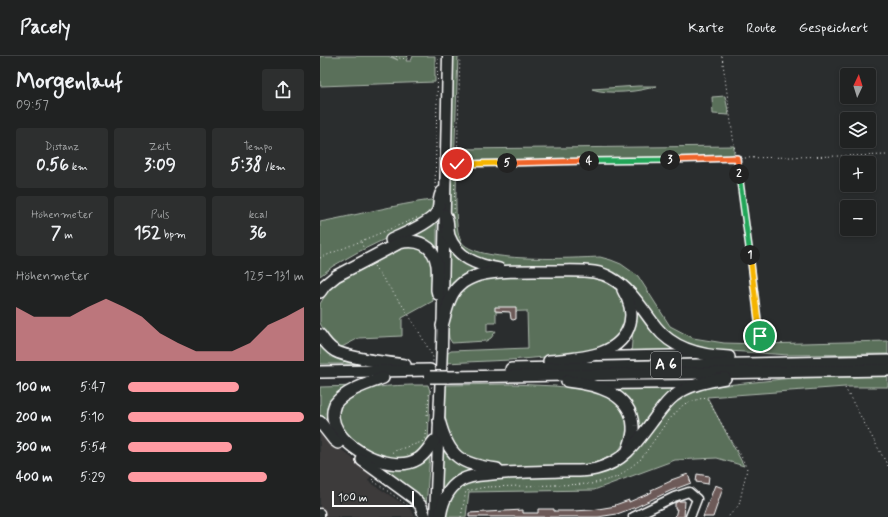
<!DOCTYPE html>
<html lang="de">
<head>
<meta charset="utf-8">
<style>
	body { margin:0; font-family:Mynerve,sans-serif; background:#2d2f2f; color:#f1f3f6; height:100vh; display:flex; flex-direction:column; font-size:15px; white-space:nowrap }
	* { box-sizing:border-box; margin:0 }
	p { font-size:13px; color:#a2a4a5 }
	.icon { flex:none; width:22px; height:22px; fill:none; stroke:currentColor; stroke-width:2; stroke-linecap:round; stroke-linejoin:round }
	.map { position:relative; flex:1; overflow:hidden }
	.drawer { display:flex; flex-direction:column; background:#202222; width:320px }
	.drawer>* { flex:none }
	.needle { width:26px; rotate:4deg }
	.controls { position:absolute; left:520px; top:12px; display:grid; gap:8px }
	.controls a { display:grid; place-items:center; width:36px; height:36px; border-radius:4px; background:#202222; box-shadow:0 2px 6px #0003,0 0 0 1px #3d3f40; font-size:20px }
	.scale { position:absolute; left:12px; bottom:10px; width:82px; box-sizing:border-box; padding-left:4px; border:2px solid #fff; border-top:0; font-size:11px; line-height:14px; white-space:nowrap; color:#fff; -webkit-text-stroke:3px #2a2d2e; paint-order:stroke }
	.pin { position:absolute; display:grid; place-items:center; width:34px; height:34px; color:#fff; margin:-17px; border:2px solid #fff; border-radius:50%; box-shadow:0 1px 4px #0007 }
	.km { position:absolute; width:20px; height:20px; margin:-10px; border-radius:50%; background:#222; color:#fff; font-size:11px; line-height:20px; text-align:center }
	.round { display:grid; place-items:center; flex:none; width:42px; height:42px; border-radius:4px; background:#2d2f2f }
	.summary { display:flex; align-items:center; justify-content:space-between; height:68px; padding:0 16px }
	h1 { font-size:22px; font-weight:800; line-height:30px }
	.metrics { display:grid; grid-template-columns:repeat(3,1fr); gap:6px; height:68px; padding:4px 16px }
	.metrics div { display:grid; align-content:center; border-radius:4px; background:#2d2f2f; text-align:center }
	.metrics b { font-size:17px; font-weight:800 }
	.metrics small { font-size:11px; font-weight:400 }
	.metrics p { font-size:11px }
	.chart { height:112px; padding:8px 16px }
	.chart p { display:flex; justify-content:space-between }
	.chart svg { width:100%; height:72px; margin-top:4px; fill:#ff9aa2; opacity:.7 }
	ul { padding:0 16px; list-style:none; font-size:13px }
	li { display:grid; grid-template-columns:64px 48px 1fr; align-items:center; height:30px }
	li i { height:10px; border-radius:5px; background:#ff9aa2 }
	header { display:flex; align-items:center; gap:24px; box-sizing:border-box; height:56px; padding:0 20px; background:#202222; border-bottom:1px solid #3d3f40 }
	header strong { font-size:19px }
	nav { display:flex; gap:22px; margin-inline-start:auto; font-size:14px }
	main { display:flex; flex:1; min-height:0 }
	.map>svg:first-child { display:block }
	.built { fill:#3e3a3b }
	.green { fill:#5a6f5a; stroke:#acb7ac }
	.building { fill:#6d5a58; stroke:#fff }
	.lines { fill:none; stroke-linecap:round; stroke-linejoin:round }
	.minor-casing { stroke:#fff; stroke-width:11 }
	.major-casing { stroke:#fff; stroke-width:13 }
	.highway-casing { stroke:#fff; stroke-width:14 }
	.path { stroke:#fff; stroke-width:1; stroke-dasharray:1 3; stroke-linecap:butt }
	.minor { stroke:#2a2d2e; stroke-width:8 }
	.major { stroke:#2a2d2e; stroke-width:10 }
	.highway { stroke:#2a2d2e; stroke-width:11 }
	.highway-bridge-casing { stroke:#fff; stroke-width:14; stroke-linecap:butt }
	.highway-bridge { stroke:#2a2d2e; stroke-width:11 }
	.split-1-casing { stroke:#fff; stroke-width:8 }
	.split-2-casing { stroke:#fff; stroke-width:8 }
	.split-3-casing { stroke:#fff; stroke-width:8 }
	.split-4-casing { stroke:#fff; stroke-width:8 }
	.split-5-casing { stroke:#fff; stroke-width:8 }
	.split-6-casing { stroke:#fff; stroke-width:8 }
	.split-1 { stroke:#f5b400; stroke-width:5 }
	.split-2 { stroke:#22a559; stroke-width:5 }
	.split-3 { stroke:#f0652b; stroke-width:5 }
	.split-4 { stroke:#22a559; stroke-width:5 }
	.split-5 { stroke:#f0652b; stroke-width:5 }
	.split-6 { stroke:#f5b400; stroke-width:5 }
	.labels { text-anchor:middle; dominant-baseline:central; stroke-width:3.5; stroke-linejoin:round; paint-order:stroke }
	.shield { fill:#2a2d2e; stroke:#bfc0c0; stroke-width:1 }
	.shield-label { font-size:15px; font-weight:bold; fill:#fff }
</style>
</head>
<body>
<header>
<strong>Pacely</strong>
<nav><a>Karte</a><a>Route</a><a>Gespeichert</a></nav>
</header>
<main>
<section class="drawer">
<div class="summary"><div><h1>Morgenlauf</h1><p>09:57</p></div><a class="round"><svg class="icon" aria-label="share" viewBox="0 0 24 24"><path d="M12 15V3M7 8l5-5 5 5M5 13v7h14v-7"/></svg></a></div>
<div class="metrics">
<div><p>Distanz</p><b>0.56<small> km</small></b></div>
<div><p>Zeit</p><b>3:09</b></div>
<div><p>Tempo</p><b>5:38<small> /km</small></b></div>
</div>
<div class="metrics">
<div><p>Höhenmeter</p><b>7<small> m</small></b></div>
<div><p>Puls</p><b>152<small> bpm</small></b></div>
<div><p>kcal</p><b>36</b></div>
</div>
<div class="chart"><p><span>Höhenmeter</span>125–131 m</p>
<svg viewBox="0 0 160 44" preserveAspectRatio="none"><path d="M0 44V11L10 17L20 17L30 17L40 11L50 6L60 11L70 17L80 27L90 33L100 38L110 38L120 38L130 33L140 22L150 17L160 11V44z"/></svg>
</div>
<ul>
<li><b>100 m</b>5:47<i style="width:63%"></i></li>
<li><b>200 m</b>5:10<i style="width:100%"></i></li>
<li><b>300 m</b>5:54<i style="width:59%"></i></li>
<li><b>400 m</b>5:29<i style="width:79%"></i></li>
</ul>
</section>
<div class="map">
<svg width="568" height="461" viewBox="0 0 568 461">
	<rect width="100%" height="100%" fill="#2a2d2e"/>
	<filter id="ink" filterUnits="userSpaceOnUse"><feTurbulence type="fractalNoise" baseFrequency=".025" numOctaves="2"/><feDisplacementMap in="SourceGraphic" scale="8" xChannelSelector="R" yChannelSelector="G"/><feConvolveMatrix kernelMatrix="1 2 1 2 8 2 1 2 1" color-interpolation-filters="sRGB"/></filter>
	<g filter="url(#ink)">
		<polygon class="built" points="0,372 7,382 52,418 48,425 89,452 96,461 0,461"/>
		<g class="green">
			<polygon points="0,0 68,0 78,4 71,0 88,0 86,5 91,5 93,0 115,0 115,26 0,30"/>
			<path d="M133,0h5l-4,111 3,2c-1,15 -3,60 4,72 13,23 113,17 139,16l11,3 10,4 17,12 32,50 23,12 31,5 37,1 127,-3v13l-99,1 -90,-6 -29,-12 -53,-61 -130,-11 -31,-20 -7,-31z"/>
			<path d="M318,30h19c-18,6 -48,9 -65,3z"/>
			<polygon points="405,40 409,59 393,58 392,41"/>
			<path d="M414,90v8l-4,3 -265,6c-7,-3 -7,-7 -7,-14z"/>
			<path d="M111,144l6,5 -6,10 -19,11 -56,27 -23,13 -13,10v-54c37,-7 74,-17 111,-22z"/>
			<polygon points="117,162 117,199 84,182"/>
			<polygon points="83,189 96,189 111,200 114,226 113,245 82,262 82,280 39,282 20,292 7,280 0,267 0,248 10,231 26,220"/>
			<polygon points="129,190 166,214 128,237"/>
			<polygon points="260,220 284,224 300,236 305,247 306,267 296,285 285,292 259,298 190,304 125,307 125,299 131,295 208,292 207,255 176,256 176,267 167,267 167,276 176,275 171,282 166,285 132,287 129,282 128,273 129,263 136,240 148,227 180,221"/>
			<polygon points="312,246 362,295 311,297 314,262"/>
			<polygon points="0,287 47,308 0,308"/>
			<polygon points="568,320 568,331 525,331 387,341 424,410 397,402 355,404 274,434 149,436 146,461 122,461 134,434 152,424 290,413 358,342 378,332 472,322"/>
			<polygon points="193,328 235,330 276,335 291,340 301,349 307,362 308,379 298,396 282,404 266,409 191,411 167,409 143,400 130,387 125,364 126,329"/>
			<path d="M93,329h15l2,6 -2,52 -11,13 -20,4 -15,-1 -21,-11 -19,-14 -5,-23c15,-26 49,-25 76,-26z"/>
			<polygon points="39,330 24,338 11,373 0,361 0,331"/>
			<path d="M360,332l-43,49c0,-26 -2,-32 -23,-48z"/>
			<polygon points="123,388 162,416 121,442"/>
			<polygon points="110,398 106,451 62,415 65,410"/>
		</g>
		<g class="building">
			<polygon points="175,251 196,251 196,263 193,264 191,263 190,256 175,255"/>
			<polygon points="368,418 371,427 350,435 316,451 297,458 278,461 149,461 149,457 203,454 203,457 218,457 218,453 234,453 234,455 252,455 272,454 296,450 295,449 309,444 309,446 332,436 331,434 351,425 351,424"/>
			<polygon points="377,418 389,420 388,428 376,426"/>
			<polygon points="395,429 403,432 393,461 383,461"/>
			<polygon points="359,445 365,445 364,461 355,461 357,453 355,453 355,447"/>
		</g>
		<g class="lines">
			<g class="minor-casing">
				<g id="minor">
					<polyline points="278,300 374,298"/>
					<polyline points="277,329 374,328"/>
					<polyline points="0,461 0,457"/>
					<polyline points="313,461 354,441 369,436 377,443 370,461"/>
				</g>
			</g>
			<g class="major-casing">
				<polyline id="major" points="115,461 122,291 128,0"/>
			</g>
			<g class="highway-casing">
				<g id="highway">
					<path d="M125,159c4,5 2,14 4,21 8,22 28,29 50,33"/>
					<path d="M71,184c12,-6 42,-17 47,-30 2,-7 0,-12 4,-18"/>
					<path d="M0,236l5,-7 11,-9 63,-33c18,-5 35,2 38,22 1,8 0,17 0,25l1,4"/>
					<path d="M122,270c4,-14 7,-32 18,-41 5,-5 13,-8 19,-10 24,-5 49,-4 73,-4 14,0 28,-1 42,1 6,1 12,3 17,6 20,11 31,31 45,49 18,23 46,29 73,30"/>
					<path d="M0,279c4,6 8,12 15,16 13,7 53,12 70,14"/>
					<path d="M229,305c29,-3 72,-3 81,-38 3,-12 -1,-23 -7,-33"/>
					<polyline points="191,313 568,305"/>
					<polyline points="0,316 110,314"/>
					<polyline points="127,321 568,314"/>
					<path d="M63,322c-14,5 -39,13 -48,26 -15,36 54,73 83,55 7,-4 11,-12 16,-18"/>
					<path d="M247,325c27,3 64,11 66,45 1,8 -2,16 -5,24"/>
					<path d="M119,364c10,38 21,44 58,49"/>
					<polyline points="0,366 14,384 18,387"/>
					<polyline points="42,404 94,442 101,450 105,461"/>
					<path d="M120,461c2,-14 7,-28 20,-36 9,-6 21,-6 32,-7 23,-2 45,-2 67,-3 12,0 25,1 37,-2 28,-7 41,-27 58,-50 6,-8 12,-17 20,-23 14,-11 34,-15 51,-18"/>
				</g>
			</g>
			<g class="path">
				<polyline points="76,0 81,3 86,2 87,0"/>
				<polyline points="402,0 440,280"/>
				<polyline points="137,108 568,99"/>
				<polyline points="115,132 118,0"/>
				<polyline points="134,157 135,112 137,108 140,0"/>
				<polyline points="41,186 43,191"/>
				<polyline points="0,202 99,161"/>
				<polyline points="54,210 85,253 99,276 113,301 113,307"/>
				<polyline points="525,332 568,410"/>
				<polyline points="69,399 74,395 102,386 106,380 107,360 109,339 112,330"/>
				<polyline points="53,423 52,424 90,451"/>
				<polyline points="141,461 146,435 166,431 271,428 298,421 321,403 346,367 364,348 386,341 422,402 427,413 419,449 408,461"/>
			</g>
			<use href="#minor" class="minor"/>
			<use href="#major" class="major"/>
			<use href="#highway" class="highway"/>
			<g class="highway-bridge-casing">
				<polyline id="highway-bridge" points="110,321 127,321"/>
			</g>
			<use href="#highway-bridge" class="highway-bridge"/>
		</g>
	</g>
	<g class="lines" filter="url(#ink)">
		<g class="split-1-casing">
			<polyline id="split-1" points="430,199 440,280"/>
		</g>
		<g class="split-2-casing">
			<polyline id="split-2" points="419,118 430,199"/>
		</g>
		<g class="split-3-casing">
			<polyline id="split-3" points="350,104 417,102 419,118"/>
		</g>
		<g class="split-4-casing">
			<polyline id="split-4" points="269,105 350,104"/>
		</g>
		<g class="split-5-casing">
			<polyline id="split-5" points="187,107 269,105"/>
		</g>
		<g class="split-6-casing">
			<polyline id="split-6" points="137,108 187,107"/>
		</g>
		<use href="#split-1" class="split-1"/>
		<use href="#split-2" class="split-2"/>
		<use href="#split-3" class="split-3"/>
		<use href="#split-4" class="split-4"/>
		<use href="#split-5" class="split-5"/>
		<use href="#split-6" class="split-6"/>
	</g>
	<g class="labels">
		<rect class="shield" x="331" y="296" width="30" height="26" rx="3"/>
		<g class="shield-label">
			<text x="346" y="309">A 6</text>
		</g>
	</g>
</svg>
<div class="controls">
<a><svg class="needle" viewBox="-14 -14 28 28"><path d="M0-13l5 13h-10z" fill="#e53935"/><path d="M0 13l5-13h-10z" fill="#a2a4a5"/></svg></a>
<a><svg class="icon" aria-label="layers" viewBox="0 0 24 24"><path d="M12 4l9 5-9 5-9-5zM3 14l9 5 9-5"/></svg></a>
<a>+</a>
<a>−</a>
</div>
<div class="scale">100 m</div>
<div class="pin" style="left:440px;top:280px;background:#1e9e55"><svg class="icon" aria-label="arrive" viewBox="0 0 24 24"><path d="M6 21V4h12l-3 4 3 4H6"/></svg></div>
<div class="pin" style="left:137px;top:108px;background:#d93025"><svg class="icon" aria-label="check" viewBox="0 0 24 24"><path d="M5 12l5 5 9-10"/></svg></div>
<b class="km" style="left:430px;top:199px">1</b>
<b class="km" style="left:419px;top:118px">2</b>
<b class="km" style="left:350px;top:104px">3</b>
<b class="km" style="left:269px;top:105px">4</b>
<b class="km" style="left:187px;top:107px">5</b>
</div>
</main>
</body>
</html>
